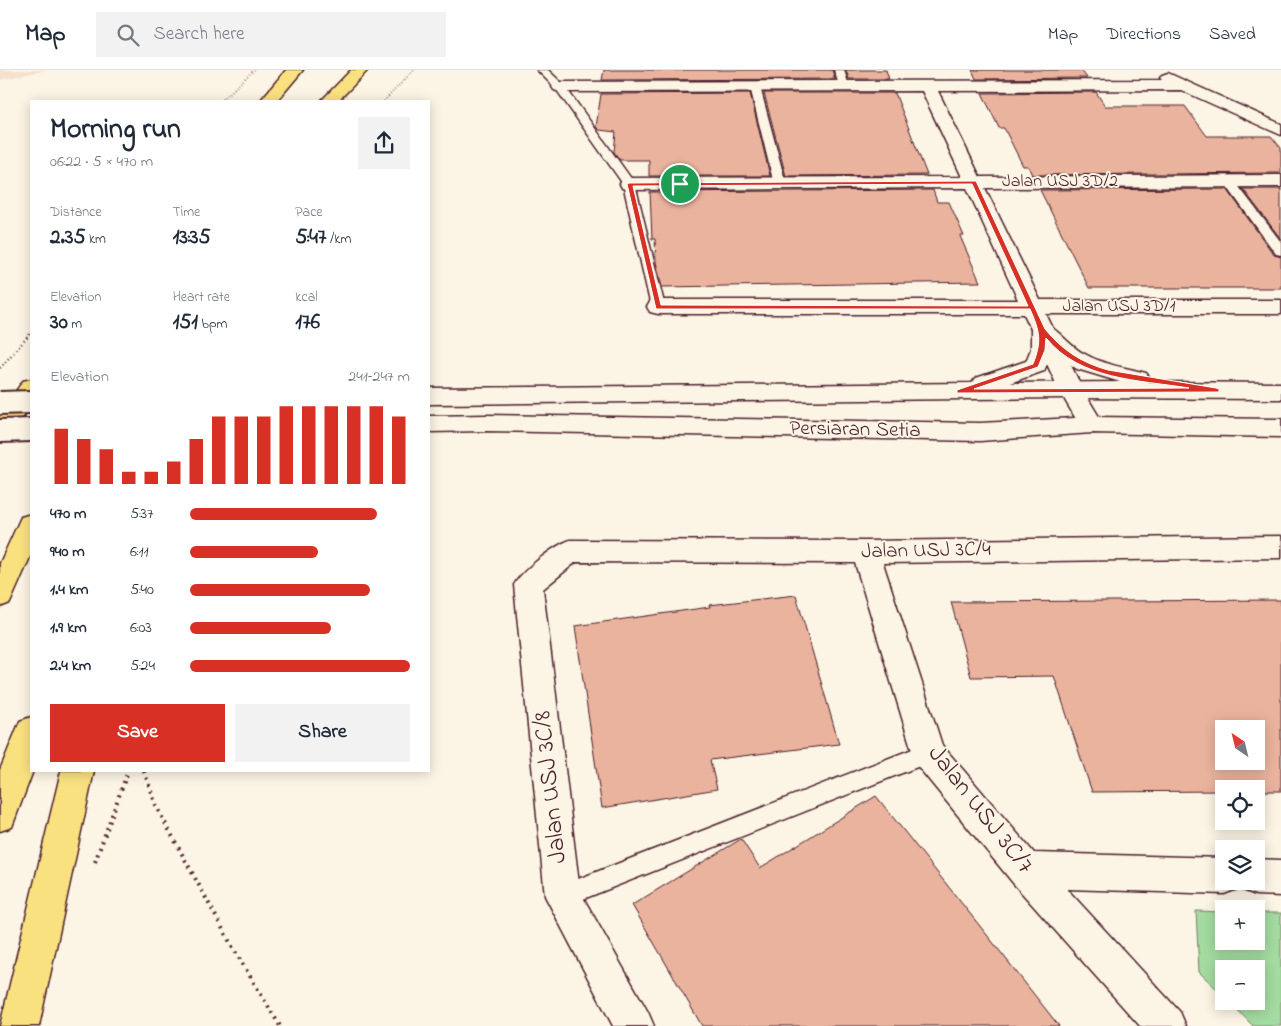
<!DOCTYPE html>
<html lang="en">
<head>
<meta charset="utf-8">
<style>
	body { margin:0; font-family:"Indie Flower",sans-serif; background:#f2f2f3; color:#1f2937; height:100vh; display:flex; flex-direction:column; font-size:19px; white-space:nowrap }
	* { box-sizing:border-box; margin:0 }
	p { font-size:16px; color:#747a83 }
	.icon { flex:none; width:28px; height:28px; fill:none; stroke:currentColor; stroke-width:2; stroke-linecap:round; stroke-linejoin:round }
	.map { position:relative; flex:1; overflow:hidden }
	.panel { position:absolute; left:30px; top:30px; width:400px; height:672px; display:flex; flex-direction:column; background:#fff; border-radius:0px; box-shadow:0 2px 12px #0003 }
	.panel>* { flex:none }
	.needle { width:32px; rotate:325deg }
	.fabs { position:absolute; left:1215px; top:650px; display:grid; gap:10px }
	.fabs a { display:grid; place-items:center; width:50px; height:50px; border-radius:0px; background:#fff; box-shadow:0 2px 12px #0003; font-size:25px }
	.pin { position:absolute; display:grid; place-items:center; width:42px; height:42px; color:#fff; margin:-21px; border:2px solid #fff; border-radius:50%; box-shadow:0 1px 5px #0007 }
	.round { display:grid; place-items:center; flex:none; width:52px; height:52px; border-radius:0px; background:#f2f2f3 }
	.head { display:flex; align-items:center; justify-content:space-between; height:85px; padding:0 20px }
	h1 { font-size:28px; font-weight:800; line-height:38px }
	.figures { display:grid; grid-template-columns:repeat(3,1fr); gap:8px; height:85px; padding:5px 20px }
	.figures div { display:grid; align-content:center }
	.figures b { font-size:21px; font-weight:800 }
	.figures small { font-size:14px; font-weight:400 }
	.figures p { font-size:14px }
	.chart { height:140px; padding:10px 20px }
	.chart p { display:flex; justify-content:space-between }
	.chart svg { width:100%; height:90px; margin-top:5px; stroke:#d93025; stroke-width:6 }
	.action { display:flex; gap:10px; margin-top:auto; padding:10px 20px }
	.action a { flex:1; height:58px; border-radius:0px; background:#d93025; color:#fff; font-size:20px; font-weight:800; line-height:58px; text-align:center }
	.action a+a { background:#f2f2f3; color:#1f2937 }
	ul { padding:0 20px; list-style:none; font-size:16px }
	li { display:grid; grid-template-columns:80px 60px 1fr; align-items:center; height:38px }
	li i { height:12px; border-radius:6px; background:#d93025 }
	header { display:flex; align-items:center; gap:30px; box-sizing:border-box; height:70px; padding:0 25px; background:#fff; border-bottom:1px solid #e0e1e3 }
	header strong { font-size:24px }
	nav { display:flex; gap:28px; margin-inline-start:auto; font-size:18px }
	.search { width:350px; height:45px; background:#f2f2f3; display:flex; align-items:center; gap:12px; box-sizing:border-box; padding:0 18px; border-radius:0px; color:#747a83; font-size:19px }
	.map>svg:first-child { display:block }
	.built { fill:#f6e1cf }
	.green { fill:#a3dba0; stroke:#767d66 }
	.building { fill:#e9b39d; stroke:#4a1f2b; fill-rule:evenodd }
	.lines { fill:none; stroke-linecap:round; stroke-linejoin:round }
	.lane-casing { stroke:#4a1f2b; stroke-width:3 }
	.street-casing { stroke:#4a1f2b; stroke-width:3 }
	.secondary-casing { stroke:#4a1f2b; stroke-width:3 }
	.highway-casing { stroke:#4a1f2b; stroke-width:3 }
	.path-far2 { stroke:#4a1f2b; stroke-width:2; stroke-dasharray:0.5 2.5; stroke-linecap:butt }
	.path-far1 { stroke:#4a1f2b; stroke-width:2.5; stroke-dasharray:1 3; stroke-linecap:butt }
	.path { stroke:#4a1f2b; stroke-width:4; stroke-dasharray:2 5; stroke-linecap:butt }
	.lane { fill:#fcf5e5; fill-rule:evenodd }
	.street { fill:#fcf5e5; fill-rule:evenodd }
	.secondary { fill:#fcf5e5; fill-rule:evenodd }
	.highway { fill:#fae180; fill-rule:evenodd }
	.secondary-bridge-casing { stroke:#4a1f2b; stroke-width:26; stroke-linecap:butt }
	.secondary-bridge { stroke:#fcf5e5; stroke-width:22 }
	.route { fill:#d93025; stroke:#fff; fill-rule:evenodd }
	.labels { text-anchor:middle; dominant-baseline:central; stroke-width:4; stroke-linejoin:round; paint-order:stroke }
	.far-street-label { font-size:18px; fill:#4a1f2b; stroke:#fcf5e5 }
	.street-label { font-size:21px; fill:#4a1f2b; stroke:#fcf5e5 }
	.near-street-label { font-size:25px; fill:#4a1f2b; stroke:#fcf5e5 }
</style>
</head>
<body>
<header>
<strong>Map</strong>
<div class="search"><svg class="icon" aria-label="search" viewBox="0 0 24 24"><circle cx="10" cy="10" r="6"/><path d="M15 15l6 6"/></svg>Search here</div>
<nav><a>Map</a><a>Directions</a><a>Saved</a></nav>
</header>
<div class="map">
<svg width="1281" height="956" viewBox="0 0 1281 956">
	<rect width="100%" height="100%" fill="#fcf5e5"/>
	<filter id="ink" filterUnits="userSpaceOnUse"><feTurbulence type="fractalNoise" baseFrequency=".02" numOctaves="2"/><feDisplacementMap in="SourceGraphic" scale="10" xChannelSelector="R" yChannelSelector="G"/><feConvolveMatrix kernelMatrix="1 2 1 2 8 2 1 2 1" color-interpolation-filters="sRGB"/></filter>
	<g filter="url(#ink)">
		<polygon class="built" points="0,0 46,0 0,10"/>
		<polygon class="green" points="1196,841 1224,842 1224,871 1256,871 1256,843 1281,843 1281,956 1253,956 1229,931 1256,931 1256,899 1224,899 1224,926 1199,902"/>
		<g class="building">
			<polygon points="604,0 832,0 835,9 602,10"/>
			<polygon points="846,0 886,0 889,9 849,9"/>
			<polygon points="972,0 1081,0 1087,8 976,9"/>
			<polygon points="1096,22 1105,36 1185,36 1207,66 1271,66 1281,78 1281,103 1032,105 1028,96 1023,96 1004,58 999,58 982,23"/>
			<polygon points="750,23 770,106 649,106 649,90 620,90 614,82 616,62 599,60 596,57 601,24"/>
			<polygon points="764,23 895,23 927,105 786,106"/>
			<polygon points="1227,119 1274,185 1281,187 1281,218 1089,218 1040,120"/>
			<polygon points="1243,119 1281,119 1281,169"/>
			<polygon points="933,120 937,132 949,132 964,166 960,166 980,212 662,217 656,192 655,169 652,169 650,122"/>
			<polygon points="796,525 839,674 710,690 717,719 602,738 575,556 710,537 709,535"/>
			<path d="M1281,530v191h-25v-2h-32v2l-132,1 -38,-116 -83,1 -20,-75zM1224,659h32v32h-32z"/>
			<polygon points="876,726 995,875 1059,956 702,956 632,835 741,769 760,798"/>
		</g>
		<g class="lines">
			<g class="lane-casing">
				<g id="lane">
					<polygon points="537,0 548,0 564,15 635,114 665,237 663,240 658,241 651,237 623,114 556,19"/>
					<polygon points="834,0 844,0 849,16 848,18 840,18"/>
					<polygon points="755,14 760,17 786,114 784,117 780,118 774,114 750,17"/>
					<polygon points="1229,107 1233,109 1281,172 1281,185 1276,184 1223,111"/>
					<polygon points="928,673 935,676 938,683 935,690 563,837 555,834 552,826 555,818"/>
				</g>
			</g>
			<g class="street-casing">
				<g id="street">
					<polygon points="1168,3 1281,54 1281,65 1181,20 938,21 980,107 1281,105 1281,117 985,118 1040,230 1281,230 1281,244 1046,244 1083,320 1104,355 1101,361 1092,363 1083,361 1059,320 1024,244 658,244 650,242 647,237 650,232 658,230 1018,230 967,118 629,120 622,118 620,114 622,110 629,108 962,107 922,21 560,22 554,20 552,17 554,14 560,12 1162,10 1160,8 1162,5"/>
					<path d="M1281,466v22l-398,5 59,182 92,108 190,5v23h16l-3,8 -13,5 -157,-5 113,123 6,14h-46l-127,-143 -97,-119 -61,-201 -279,-1 -33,27 37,303 68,120 6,14h-41l-68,-130 -31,-311c8,-15 40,-39 56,-45l296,1z"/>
					<polygon points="1256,789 1281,790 1281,826 1256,825 1243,820 1240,811 1256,811"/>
				</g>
			</g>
			<g class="secondary-casing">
				<g id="secondary">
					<path d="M1042,253c15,4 26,22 41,30 20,12 41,14 63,20l4,5 -3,4 134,1v16l-210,-1 -642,6v-16l543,-5 4,-5 50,-17 5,-12v-19l3,-5zM1052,283l25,16 43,13 -110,1 34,-12z"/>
					<polygon points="486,345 980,353 1092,347 1281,349 1281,367 1092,363 980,371 486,361 429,362 429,346"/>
				</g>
			</g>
			<g class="highway-casing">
				<g id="highway">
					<polygon points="286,0 303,0 277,31 260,31"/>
					<polygon points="351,0 368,0 338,31 321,31"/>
					<polygon points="31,309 31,335 9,368 0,371 0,344 23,311"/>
					<polygon points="31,444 31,485 10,533 0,537 0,493 21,447"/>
					<polygon points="31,647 33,701 12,757 0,761 0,700 20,651"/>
					<polygon points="61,701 94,701 39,956 0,956"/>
				</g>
			</g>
			<g class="path-far2">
				<polyline points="221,31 254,0"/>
				<polyline points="384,31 414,0"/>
			</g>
			<polyline class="path-far1" points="0,298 31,263"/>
			<g class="path">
				<polyline points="144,701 157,738 233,878 280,956"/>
				<polyline points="95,792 128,701"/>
			</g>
			<use href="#lane" class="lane"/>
			<use href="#street" class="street"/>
			<use href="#secondary" class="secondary"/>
			<use href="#highway" class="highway"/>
			<g class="secondary-bridge-casing">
				<g id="secondary-bridge">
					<polyline points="0,333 31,332"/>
					<polyline points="0,361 31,360"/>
				</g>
			</g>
			<use href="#secondary-bridge" class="secondary-bridge"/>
		</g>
	</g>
	<path class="route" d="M976,111l69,148c17,21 37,34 63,41l108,18 3,1v3l-262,1v-3l76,-26c9,-23 7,-32 -3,-55h-374l-29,-125 2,-1zM972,114l56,122 -367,-1 -28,-119zM1046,268c34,42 93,42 143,50l-215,1 64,-22 7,-17z"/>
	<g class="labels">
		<g class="far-street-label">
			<text x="1060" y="112">Jalan USJ 3D/2</text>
			<text x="1119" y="237">Jalan USJ 3D/1</text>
		</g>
		<g class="street-label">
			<text transform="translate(855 360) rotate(1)">Persiaran Setia</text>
			<text transform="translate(926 481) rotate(-1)">Jalan USJ 3C/4</text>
		</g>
		<g class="near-street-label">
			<text transform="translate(551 717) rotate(-96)">Jalan USJ 3C/8</text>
			<text transform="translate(980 740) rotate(52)">Jalan USJ 3C/7</text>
		</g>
	</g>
</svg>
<div class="fabs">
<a><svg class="needle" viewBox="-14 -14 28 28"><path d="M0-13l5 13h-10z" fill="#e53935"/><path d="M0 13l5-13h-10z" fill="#747a83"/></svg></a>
<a><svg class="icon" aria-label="locate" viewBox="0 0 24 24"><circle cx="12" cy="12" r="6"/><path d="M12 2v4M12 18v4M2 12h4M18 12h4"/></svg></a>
<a><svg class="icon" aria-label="layers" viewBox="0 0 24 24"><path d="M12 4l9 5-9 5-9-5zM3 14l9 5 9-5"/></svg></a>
<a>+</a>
<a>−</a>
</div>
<div class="pin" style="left:680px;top:114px;background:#1e9e55"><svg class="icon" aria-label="arrive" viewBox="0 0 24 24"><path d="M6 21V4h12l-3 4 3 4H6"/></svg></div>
<section class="panel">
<div class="head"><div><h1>Morning run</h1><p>06:22 · 5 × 470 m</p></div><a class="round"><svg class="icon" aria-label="share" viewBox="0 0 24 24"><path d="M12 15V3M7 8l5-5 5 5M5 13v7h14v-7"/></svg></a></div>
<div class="figures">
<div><p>Distance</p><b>2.35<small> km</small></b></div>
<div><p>Time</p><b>13:35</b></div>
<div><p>Pace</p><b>5:47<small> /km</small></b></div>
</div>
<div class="figures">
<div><p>Elevation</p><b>30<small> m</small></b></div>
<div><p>Heart rate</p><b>151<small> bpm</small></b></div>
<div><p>kcal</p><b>176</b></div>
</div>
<div class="chart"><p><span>Elevation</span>241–247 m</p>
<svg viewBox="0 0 160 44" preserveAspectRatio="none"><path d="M5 44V17M15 44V22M25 44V27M35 44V38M45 44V38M55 44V33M65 44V22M75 44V11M85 44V11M95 44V11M105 44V6M115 44V6M125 44V6M135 44V6M145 44V6M155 44V11"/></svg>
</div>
<ul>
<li><b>470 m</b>5:37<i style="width:85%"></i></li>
<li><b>940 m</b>6:11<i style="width:58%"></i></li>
<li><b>1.4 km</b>5:40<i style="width:82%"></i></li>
<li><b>1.9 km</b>6:03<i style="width:64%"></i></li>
<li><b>2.4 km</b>5:24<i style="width:100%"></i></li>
</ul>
<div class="action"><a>Save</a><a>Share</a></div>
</section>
</div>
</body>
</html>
